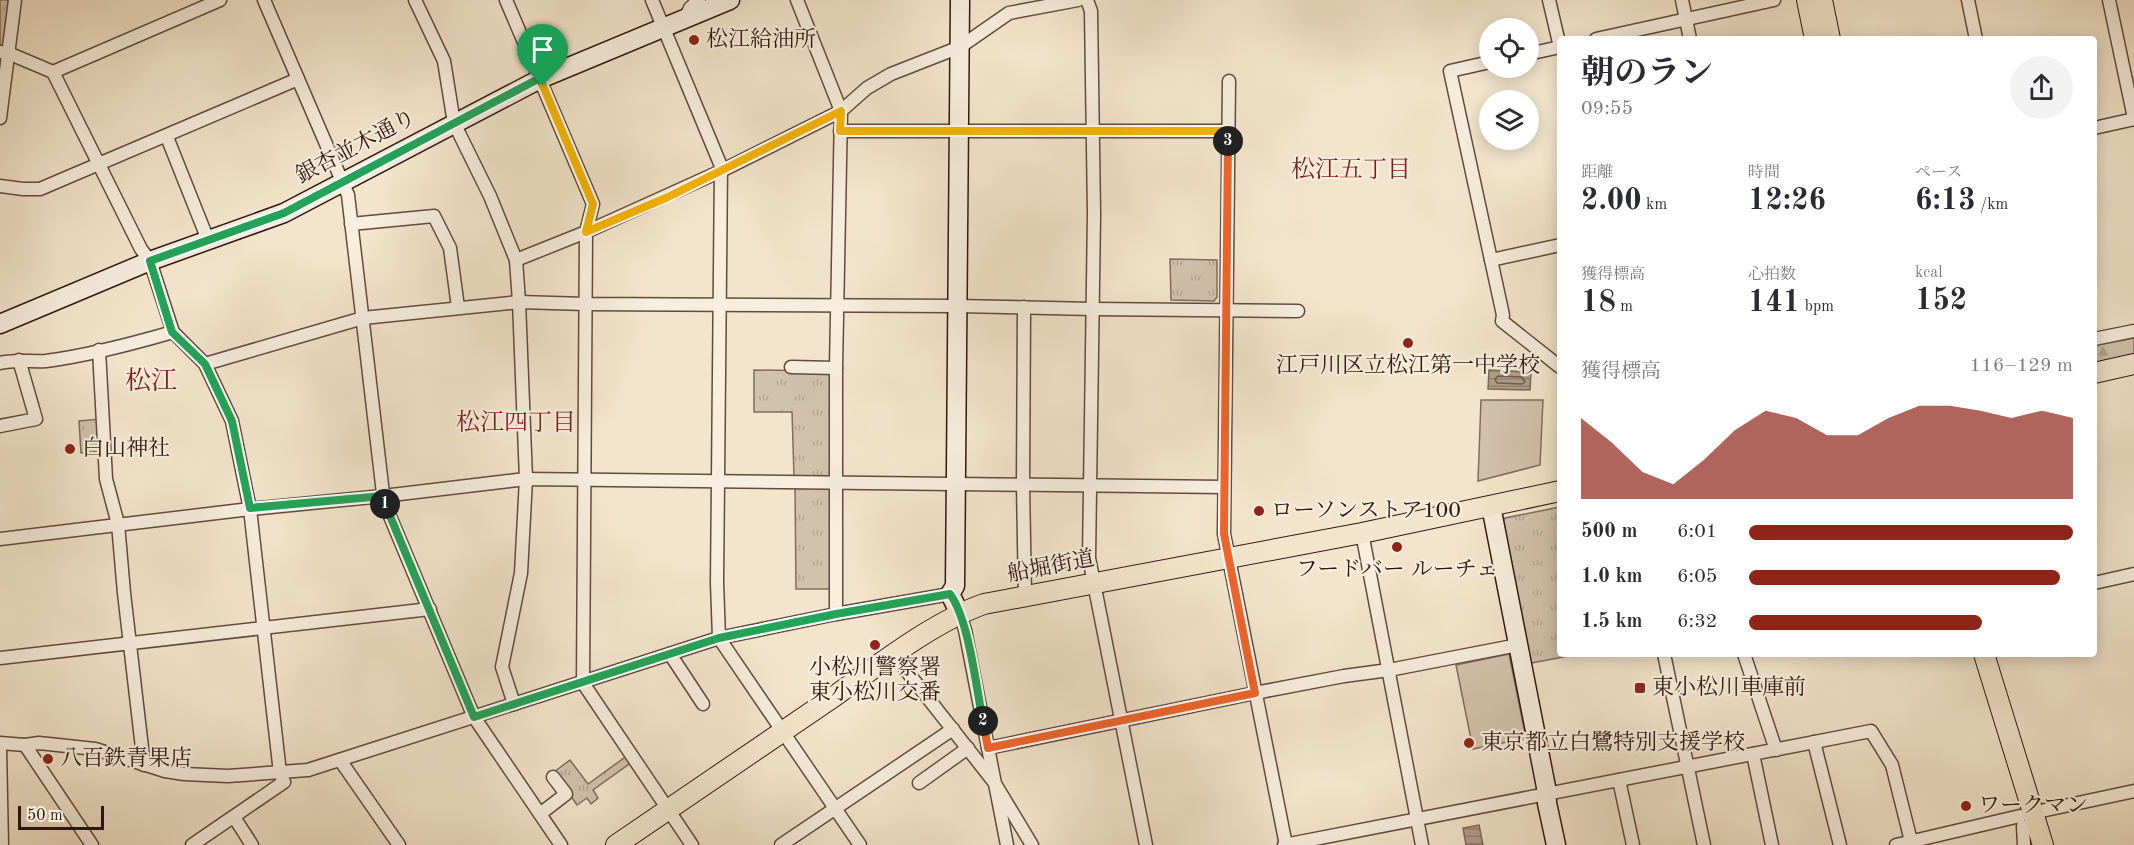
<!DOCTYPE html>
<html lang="ja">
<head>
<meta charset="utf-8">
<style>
	body { margin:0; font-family:"Old Standard TT","Noto Serif JP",serif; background:#f2f2f3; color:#2b2b33; height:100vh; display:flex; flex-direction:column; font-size:22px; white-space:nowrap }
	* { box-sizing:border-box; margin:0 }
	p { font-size:20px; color:#7c7c81 }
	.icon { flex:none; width:33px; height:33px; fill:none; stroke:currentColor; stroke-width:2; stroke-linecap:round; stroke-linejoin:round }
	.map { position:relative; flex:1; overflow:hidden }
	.drawer { position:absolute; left:1557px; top:36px; width:540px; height:621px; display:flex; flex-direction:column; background:#fff; border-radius:6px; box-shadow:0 3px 15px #0003 }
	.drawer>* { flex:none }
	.buttons { position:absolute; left:1479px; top:18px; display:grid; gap:12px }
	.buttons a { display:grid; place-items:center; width:60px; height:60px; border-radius:50%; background:#fff; box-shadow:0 3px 15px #0003; font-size:30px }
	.scale { position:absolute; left:18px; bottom:15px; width:86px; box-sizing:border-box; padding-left:6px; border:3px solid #30180f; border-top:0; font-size:16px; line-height:21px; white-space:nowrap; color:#30180f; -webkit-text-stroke:4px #f7eede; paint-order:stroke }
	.pin { position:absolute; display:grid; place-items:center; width:51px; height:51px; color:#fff; margin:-62px -26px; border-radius:50% 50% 50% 0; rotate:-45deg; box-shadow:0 0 6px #0007 }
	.pin .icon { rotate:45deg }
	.km { position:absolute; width:30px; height:30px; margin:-15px; border-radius:50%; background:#222; color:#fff; font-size:16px; line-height:30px; text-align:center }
	.round { display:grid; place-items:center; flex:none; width:63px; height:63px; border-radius:32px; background:#f2f2f3 }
	.head { display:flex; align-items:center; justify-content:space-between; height:102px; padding:0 24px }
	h1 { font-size:33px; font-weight:700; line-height:45px }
	.metrics { display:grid; grid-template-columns:repeat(3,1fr); gap:9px; height:102px; padding:6px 24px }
	.metrics div { display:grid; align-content:center }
	.metrics b { font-size:30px; font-weight:700 }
	.metrics small { font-size:16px; font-weight:400 }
	.metrics p { font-size:16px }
	.chart { height:168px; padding:12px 24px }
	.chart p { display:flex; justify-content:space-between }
	.chart svg { width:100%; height:108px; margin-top:6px; fill:#8f2418; opacity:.7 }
	ul { padding:0 24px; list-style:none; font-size:20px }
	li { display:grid; grid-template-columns:96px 72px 1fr; align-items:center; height:45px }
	li i { height:15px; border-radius:8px; background:#8f2418 }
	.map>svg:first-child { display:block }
	.grass { fill:url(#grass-tufts); stroke:#816d5e; stroke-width:1.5 }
	.forest { fill:url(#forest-firs); stroke:#816d5e; stroke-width:1.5 }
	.pitch { fill:#d2c2ac; stroke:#816d5e; stroke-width:1.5 }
	.water { fill:url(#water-rules); stroke:#7d695a; stroke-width:1.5 }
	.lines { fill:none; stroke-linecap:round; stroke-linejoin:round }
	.shore { stroke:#705c4e; stroke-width:1.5 }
	.street-casing { stroke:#614b3e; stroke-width:15 }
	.secondary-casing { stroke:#30180f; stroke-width:21 }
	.primary-casing { stroke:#30180f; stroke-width:22 }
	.street { stroke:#f7eede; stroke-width:12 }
	.secondary { stroke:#f7eede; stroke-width:18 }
	.primary { stroke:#f3e5cc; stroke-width:20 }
	.split-1-casing { stroke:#fff; stroke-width:12 }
	.split-2-casing { stroke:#fff; stroke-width:12 }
	.split-3-casing { stroke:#fff; stroke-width:12 }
	.split-4-casing { stroke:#fff; stroke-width:12 }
	.split-1 { stroke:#22a559; stroke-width:8 }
	.split-2 { stroke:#22a559; stroke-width:8 }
	.split-3 { stroke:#f0652b; stroke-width:8 }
	.split-4 { stroke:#f5b400; stroke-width:8 }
	.poi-dot { fill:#8f2418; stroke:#f7eede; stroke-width:2 }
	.labels { text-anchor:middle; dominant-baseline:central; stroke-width:4.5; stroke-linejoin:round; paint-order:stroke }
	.poi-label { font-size:22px; fill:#30180f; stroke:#f7eede; text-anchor:start }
	.street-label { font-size:22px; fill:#30180f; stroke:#f7eede }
	.neighbourhood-label { font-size:24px; fill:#7a1f14; stroke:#f7eede }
	.quarter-label { font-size:26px; fill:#7a1f14; stroke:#f7eede }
</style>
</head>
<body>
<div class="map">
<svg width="2134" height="845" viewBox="0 0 2134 845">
	<defs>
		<pattern id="grass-tufts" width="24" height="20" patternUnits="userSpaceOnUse" patternTransform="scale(1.5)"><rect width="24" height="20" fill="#d2c2ac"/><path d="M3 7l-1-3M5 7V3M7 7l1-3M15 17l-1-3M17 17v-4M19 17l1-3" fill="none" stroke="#b5a693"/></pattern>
		<pattern id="forest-firs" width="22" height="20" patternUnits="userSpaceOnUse" patternTransform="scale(1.5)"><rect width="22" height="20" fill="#d2c2ac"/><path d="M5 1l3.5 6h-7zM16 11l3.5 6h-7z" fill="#b5a693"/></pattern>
		<pattern id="water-rules" width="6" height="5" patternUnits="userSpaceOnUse" patternTransform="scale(1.5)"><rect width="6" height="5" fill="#b19f8c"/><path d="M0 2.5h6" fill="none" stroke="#908171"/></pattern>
	</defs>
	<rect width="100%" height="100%" fill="#f3e5cc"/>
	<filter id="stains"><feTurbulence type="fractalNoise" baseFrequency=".00333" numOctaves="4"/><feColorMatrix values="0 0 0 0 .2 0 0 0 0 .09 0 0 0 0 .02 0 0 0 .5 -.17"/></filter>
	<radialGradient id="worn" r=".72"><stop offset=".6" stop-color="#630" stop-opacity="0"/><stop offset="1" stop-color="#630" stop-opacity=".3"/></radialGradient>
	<g class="grass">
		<polygon points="0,0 11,0 5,46 0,46"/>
		<polygon points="1170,259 1217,260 1217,297 1214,301 1171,300"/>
		<polygon points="754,370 831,371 830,476 794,477 792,412 754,412"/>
		<polygon points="100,419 102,451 81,453 79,421"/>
		<polygon points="795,486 831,486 831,589 796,589"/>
		<polygon points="1560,507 1560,654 1579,654 1526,664 1500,526 1505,518"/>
		<polygon points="628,755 632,762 593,790 598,798 591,804 587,798 577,805 554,772 570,760 588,784"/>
	</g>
	<polygon class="forest" points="2134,332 2134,354 2094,363 2094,342"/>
	<g class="pitch">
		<polygon points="1481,400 1543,400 1540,465 1478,481"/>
		<polygon points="1509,654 1526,738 1473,749 1456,665"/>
	</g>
	<g class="water">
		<polygon points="1489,370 1531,372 1530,390 1488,389"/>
		<polygon points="1479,825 1483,845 1466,845 1463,828"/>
	</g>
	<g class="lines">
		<polygon class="shore" points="1498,376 1522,377 1525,382 1522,384 1497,383 1495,379"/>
		<g class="street-casing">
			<g id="street">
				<polyline points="264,0 348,195 384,502 474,717 561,845"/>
				<polyline points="415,0 444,61 454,123 490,196 516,260 519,302 526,479 521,573 502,667 514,704"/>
				<polyline points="506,0 593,204 586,232 583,683 692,845"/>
				<polyline points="652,0 721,166 717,583 719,638 860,845"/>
				<polyline points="797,0 841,111 836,368 836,614"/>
				<polyline points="1087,0 1091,11 1094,214 1089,558 1146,845"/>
				<polyline points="1549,0 1560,47"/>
				<polyline points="1682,0 1690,39"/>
				<polyline points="1968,0 1976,39"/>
				<polyline points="2109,0 2134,118"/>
				<polyline points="685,19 690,8 699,0"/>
				<polyline points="1596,39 1774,0"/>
				<polyline points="0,52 8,53 53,72 220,0"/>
				<polyline points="1528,54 1560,47"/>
				<polyline points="1490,62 1450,71 1503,315 1502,321 1560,367"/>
				<polyline points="53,72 141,249 150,261 173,332 205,364 232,421 250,509 280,773 284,782 192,845"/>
				<polyline points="1229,81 1224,534 1286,845"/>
				<polyline points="0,118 15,0"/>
				<polyline points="2094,128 2134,119"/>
				<polyline points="840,131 1228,131"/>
				<polyline points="167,137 208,240"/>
				<polyline points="0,186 23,189 40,189 298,79"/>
				<polyline points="351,224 434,216 450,248 458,307"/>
				<polyline points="516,260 586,232 721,171 841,111 867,88 891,74 960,47 1009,13 1078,0"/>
				<polyline points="1491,260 1560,245"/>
				<polyline points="1024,307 1023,485 1025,596"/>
				<polyline points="2094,339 2134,331"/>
				<polyline points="99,350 106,479 118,524 124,593 144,765"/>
				<path d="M0,363c16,-4 30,-1 46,-2 39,-5 89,-18 127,-29"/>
				<polyline points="205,364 363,318 519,302 586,304 957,306 1092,309 1298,311"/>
				<polyline points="791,367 836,368"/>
				<polyline points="0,426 36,419 19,360"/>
				<polyline points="1362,533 1422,845"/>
				<polyline points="0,539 250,509 383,496 526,479 1224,487"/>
				<polyline points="2094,583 2134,574"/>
				<polyline points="960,614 965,630 1007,845"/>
				<polyline points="670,654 703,704"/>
				<polyline points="1664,654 1704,845"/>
				<polyline points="1744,654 1776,750"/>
				<polyline points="894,655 994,782 1032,845"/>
				<polyline points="0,658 430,609"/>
				<polyline points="1814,742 1840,845"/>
				<polyline points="0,743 25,745 39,743 95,749 165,771 184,774 228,776 308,770 719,638 836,614 950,594"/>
				<polyline points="25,745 92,845"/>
				<polyline points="0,748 2,845"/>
				<polyline points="988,748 1255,693 1344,676 1389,670 1518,645"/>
				<polyline points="1753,754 1772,845"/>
				<polyline points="340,760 399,845"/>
				<polyline points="1619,780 1633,845"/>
				<polyline points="919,783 968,748"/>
				<polyline points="2032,813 2134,791"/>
				<polyline points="540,814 566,794 553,777"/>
				<polyline points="234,817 252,845"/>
				<polyline points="2023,826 2024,845"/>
				<polyline points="781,845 953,729"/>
				<polyline points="1284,845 1871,731 1892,765 1912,845"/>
				<polyline points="1896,845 2020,816"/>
			</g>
		</g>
		<g class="secondary-casing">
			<g id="secondary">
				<polyline points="0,324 150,261 284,213 540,79 730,0"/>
				<polyline points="1491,506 1546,787 1547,803 1556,845"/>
				<polyline points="960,614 950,594 955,586 960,0"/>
			</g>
		</g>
		<g class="primary-casing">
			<g id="primary">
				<polyline points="1807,0 1815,39"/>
				<polyline points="1822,0 1830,39"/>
				<polyline points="2094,373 2134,364"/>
				<polyline points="1984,654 2043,845"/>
				<path d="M616,845c72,-49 144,-98 216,-147 45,-32 101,-76 152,-94l378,-71 198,-42"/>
			</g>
		</g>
		<use href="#street" class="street"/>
		<use href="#secondary" class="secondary"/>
		<use href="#primary" class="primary"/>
	</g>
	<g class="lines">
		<g class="split-1-casing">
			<polyline id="split-1" points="385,504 383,496 250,508 232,421 205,364 172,332 150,261 284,213 540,78 543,86"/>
		</g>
		<g class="split-2-casing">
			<path id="split-2" d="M385,504l89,213 245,-79 117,-24 114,-20c19,26 26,93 33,127"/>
		</g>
		<g class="split-3-casing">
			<polyline id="split-3" points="983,721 988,748 1255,693 1224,534 1228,141"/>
		</g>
		<g class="split-4-casing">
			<polyline id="split-4" points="543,86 593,204 586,232 668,197 841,111 840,131 1228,131 1228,141"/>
		</g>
		<use href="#split-1" class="split-1"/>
		<use href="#split-2" class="split-2"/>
		<use href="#split-3" class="split-3"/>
		<use href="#split-4" class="split-4"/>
	</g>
	<g class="poi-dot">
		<circle cx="694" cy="40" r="6"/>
		<circle cx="1408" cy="343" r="6"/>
		<circle cx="70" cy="449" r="6"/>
		<circle cx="1259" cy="511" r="6"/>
		<circle cx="1397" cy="547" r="6"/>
		<circle cx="875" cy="645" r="6"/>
		<rect x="1634" y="682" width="12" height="12" rx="3"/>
		<circle cx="1469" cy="743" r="6"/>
		<circle cx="48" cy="759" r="6"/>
		<circle cx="1966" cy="806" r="6"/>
	</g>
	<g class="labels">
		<g class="poi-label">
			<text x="706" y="40">松江給油所</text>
			<text x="1408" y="366" text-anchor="middle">江戸川区立松江第一中学校</text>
			<text x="82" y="449">白山神社</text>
			<text x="1271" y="511">ローソンストア100</text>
			<text x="1397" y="570" text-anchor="middle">フードバー ルーチェ</text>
			<text x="875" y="668" text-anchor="middle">小松川警察署<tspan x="875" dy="25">東小松川交番</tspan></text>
			<text x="1652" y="688">東小松川車庫前</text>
			<text x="1481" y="743">東京都立白鷺特別支援学校</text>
			<text x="60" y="759">八百鉄青果店</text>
			<text x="1978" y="806">ワークマン</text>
		</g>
		<g class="street-label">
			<text transform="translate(356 147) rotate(-28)">銀杏並木通り</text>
			<text transform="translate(1051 567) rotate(-11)">船堀街道</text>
		</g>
		<g class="neighbourhood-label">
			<text x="1351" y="171">松江五丁目</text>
			<text x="516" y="424">松江四丁目</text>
		</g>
		<g class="quarter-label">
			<text x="151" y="382">松江</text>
		</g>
	</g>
	<rect width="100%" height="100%" filter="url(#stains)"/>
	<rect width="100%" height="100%" fill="url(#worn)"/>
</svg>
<div class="buttons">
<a><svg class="icon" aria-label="locate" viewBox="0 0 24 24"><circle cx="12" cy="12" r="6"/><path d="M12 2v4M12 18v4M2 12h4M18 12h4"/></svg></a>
<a><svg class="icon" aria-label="layers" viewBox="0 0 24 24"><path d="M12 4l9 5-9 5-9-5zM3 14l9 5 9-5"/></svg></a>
</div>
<div class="scale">50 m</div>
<div class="pin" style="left:543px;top:86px;background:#1e9e55"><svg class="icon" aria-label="arrive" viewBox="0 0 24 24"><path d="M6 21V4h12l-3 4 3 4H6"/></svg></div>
<b class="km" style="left:385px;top:504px">1</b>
<b class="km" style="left:983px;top:721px">2</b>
<b class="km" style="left:1228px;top:141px">3</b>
<section class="drawer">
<div class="head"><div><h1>朝のラン</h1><p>09:55</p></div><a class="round"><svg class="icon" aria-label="share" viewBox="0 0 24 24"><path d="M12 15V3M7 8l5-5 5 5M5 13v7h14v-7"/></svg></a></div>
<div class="metrics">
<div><p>距離</p><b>2.00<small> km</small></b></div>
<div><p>時間</p><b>12:26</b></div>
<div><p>ペース</p><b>6:13<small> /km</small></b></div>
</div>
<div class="metrics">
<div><p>獲得標高</p><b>18<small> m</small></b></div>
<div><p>心拍数</p><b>141<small> bpm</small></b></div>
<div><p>kcal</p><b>152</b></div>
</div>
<div class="chart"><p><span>獲得標高</span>116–129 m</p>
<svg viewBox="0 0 160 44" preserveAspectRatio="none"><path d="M0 44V11L10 21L20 33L30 38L40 28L50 16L60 8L70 11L80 18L90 18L100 11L110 6L120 6L130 8L140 11L150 8L160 11V44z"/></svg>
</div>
<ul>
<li><b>500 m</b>6:01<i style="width:100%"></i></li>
<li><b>1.0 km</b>6:05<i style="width:96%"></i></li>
<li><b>1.5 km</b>6:32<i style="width:72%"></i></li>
</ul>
</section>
</div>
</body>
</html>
